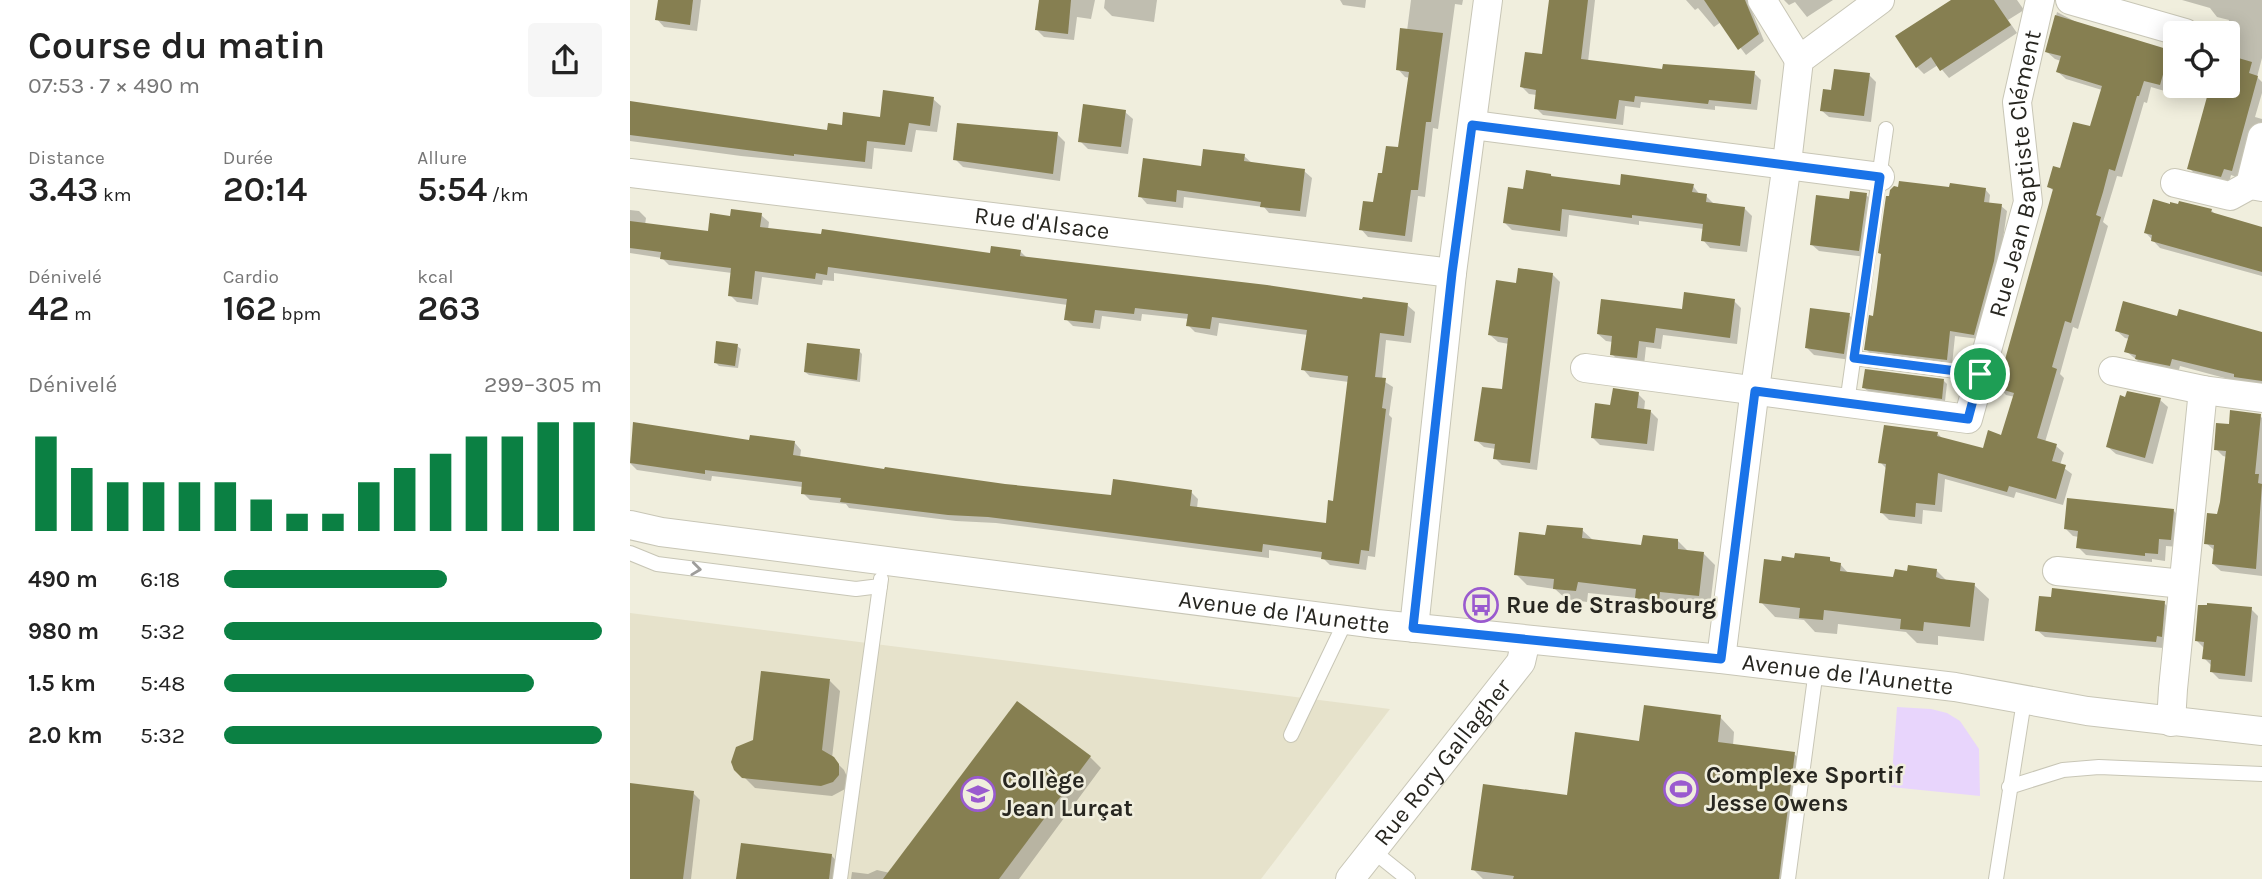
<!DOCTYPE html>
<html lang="fr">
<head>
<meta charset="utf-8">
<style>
	body { margin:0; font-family:Karla,sans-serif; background:#f6f6f6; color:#222; height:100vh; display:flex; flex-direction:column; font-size:26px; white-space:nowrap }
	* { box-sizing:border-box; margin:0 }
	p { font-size:23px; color:#767676 }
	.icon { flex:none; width:38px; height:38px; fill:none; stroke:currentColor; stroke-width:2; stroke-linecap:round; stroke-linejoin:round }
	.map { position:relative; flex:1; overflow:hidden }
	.sheet { display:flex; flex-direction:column; background:#fff; width:630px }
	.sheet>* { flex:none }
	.controls { position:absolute; left:1533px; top:21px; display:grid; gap:14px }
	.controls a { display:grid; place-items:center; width:77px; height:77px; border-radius:7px; background:#fff; box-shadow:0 4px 18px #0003; font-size:35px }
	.pin { position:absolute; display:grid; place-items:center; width:60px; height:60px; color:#fff; margin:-30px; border:4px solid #fff; border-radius:50%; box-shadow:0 2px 7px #0007 }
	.round { display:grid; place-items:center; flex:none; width:74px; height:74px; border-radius:7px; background:#f6f6f6 }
	.headline { display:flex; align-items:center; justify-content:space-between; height:119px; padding:0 28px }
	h1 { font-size:38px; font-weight:600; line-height:52px }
	.metrics { display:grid; grid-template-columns:repeat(3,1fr); gap:10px; height:119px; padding:7px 28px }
	.metrics div { display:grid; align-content:center }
	.metrics b { font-size:35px; font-weight:600 }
	.metrics small { font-size:19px; font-weight:400 }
	.metrics p { font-size:19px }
	.chart { height:196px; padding:14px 28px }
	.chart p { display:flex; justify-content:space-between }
	.chart svg { width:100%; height:126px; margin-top:7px; stroke:#0b8043; stroke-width:6 }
	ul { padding:0 28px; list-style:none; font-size:23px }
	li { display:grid; grid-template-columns:112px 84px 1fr; align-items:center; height:52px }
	li i { height:18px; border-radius:9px; background:#0b8043 }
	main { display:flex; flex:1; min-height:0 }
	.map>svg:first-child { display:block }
	.built { fill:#e6e2cb }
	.green { fill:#e8d5fc }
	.shadow { fill:#0003 }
	.building { fill:#867f51 }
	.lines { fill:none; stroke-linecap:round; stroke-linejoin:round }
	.service-casing { stroke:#c8c6b6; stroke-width:16 }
	.minor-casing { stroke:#c8c6b6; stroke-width:30 }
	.service { stroke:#fff; stroke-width:14 }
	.minor { stroke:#fff; stroke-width:28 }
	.oneway { stroke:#9e9d9b }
	.route-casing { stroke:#fff; stroke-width:14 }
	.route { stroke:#1a73e8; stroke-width:9 }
	.labels { text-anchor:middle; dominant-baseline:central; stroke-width:5; stroke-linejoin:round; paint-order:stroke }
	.street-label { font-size:24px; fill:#272620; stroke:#f0eedd }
	.poi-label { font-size:24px; font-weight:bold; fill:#272620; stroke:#f0eedd; text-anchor:start }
</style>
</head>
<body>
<main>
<section class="sheet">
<div class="headline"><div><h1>Course du matin</h1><p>07:53 · 7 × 490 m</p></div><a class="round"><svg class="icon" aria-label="share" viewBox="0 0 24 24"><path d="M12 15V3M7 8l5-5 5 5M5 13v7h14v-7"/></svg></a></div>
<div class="metrics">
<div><p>Distance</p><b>3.43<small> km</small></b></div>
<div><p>Durée</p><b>20:14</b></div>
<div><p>Allure</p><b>5:54<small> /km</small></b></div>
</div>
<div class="metrics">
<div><p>Dénivelé</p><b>42<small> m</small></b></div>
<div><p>Cardio</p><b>162<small> bpm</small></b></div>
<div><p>kcal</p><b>263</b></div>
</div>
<div class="chart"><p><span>Dénivelé</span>299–305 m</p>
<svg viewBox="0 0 160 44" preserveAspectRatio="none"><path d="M5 44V11M15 44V22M25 44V27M35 44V27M45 44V27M55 44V27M65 44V33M75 44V38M85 44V38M95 44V27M105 44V22M115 44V17M125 44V11M135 44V11M145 44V6M155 44V6"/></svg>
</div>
<ul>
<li><b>490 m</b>6:18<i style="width:59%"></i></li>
<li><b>980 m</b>5:32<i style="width:100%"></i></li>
<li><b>1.5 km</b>5:48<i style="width:82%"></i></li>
<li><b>2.0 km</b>5:32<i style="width:100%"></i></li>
</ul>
</section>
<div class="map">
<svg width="1632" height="879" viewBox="0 0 1632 879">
	<rect width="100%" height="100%" fill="#f0eedd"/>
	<polygon class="built" points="0,613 760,709 631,879 0,879"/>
	<polygon class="green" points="1267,707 1301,709 1317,713 1330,721 1349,749 1350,796 1261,787"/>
	<g class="shadow">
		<polygon points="29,0 71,0 67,31 34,27 27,19"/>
		<polygon points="410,0 465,0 461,19 447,17 444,40 414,37 407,30"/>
		<polygon points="475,0 527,0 524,22 482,16 474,8"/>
		<polygon points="710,0 736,0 735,8 713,5"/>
		<polygon points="781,0 833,0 832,5 825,4 808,129 803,128 795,197 788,196 782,242 738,237 731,229 745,204 753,175 770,149 780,78 775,77 768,69 777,31"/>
		<polygon points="921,0 965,0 958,62 1034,71 1124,73 1131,80 1127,110 1085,106 1085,110 1011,102 1010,108 995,106 993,125 913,115 906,108 907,95 899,94 892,87 914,56"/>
		<polygon points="1056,0 1123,0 1121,9 1134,41 1116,55 1091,22 1084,27 1068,8 1065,10"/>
		<polygon points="1154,0 1203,0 1177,17 1165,2 1159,5"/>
		<polygon points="1324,0 1387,0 1394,10 1378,20 1387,33 1319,78 1308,65 1294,74 1287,67"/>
		<polygon points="1552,0 1632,0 1632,58 1627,77 1632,82 1632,93 1625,117 1632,119 1632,130 1609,178 1601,175 1599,183 1567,176 1559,168 1581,86 1598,86 1598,33 1595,33 1599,20 1587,17 1580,8"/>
		<polygon points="1427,12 1448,23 1539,51 1545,57 1538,92 1521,87 1517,103 1514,102 1492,177 1487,176 1473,222 1478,226 1448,329 1443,327 1430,374 1434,378 1415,442 1426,446 1434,453 1430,465 1442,474 1433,505 1386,492 1384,498 1315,479 1312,512 1293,510 1292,524 1259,520 1251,512 1257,469 1250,462 1307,433 1313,439 1354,450 1372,437 1385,397 1376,395 1369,387 1424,191 1419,187 1461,128 1472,90 1436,79 1428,72 1431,61 1425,59 1417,52"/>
		<polygon points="1239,75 1246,82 1241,122 1199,117 1191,110 1202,92"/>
		<polygon points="303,99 311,106 307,132 286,130 282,152 244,148 242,169 111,156 0,141 0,103 199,132 251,118"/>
		<polygon points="495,112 503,119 498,154 458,149 450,141"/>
		<polygon points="427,134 435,142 430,181 333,167 325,159"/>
		<polygon points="614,156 623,164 674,171 682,178 676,217 639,213 634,207 554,197 553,208 517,204 510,196 573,168"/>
		<polygon points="921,175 923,178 991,186 1063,186 1070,195 1076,196 1083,203 1114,208 1122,216 1117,252 1080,248 1073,240 1074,229 1009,221 1009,225 939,215 937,237 882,230 875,223 894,191"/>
		<polygon points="1321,189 1355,189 1360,195 1359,204 1371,206 1377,211 1369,267 1349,339 1325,336 1322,365 1242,355 1236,349 1244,318"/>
		<polygon points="1236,195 1244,202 1236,257 1189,251 1181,244 1220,201"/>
		<polygon points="1549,206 1581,210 1586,215 1632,228 1632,276 1530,248 1516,233"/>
		<polygon points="0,210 9,211 16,218 15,225 79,233 101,218 131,215 139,222 138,230 362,255 390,251 397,258 734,301 777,305 785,312 781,343 756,340 752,380 763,387 759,415 762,418 745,557 738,556 736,570 700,565 693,558 639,550 639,558 366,523 326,521 219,508 216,504 180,500 173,493 173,487 82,476 81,481 7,470 0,463 5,424 121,442 164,442 171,450 170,458 375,486 483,497 561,492 568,499 567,508 697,524 704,503 719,382 680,377 673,369 678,335 589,323 587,336 565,332 558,325 559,319 512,314 511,321 472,316 470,329 443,326 436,319 438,305 204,273 204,281 193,280 192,285 132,277 128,305 107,302 100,295 102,273 39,265 32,258 0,253"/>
		<polygon points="922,274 930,282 907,470 872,465 865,458 866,449 854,447 846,440 873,391 879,344 868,342 860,335 887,285"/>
		<polygon points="1104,301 1111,308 1107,344 1033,335 1031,349 1016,347 1014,365 989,361 982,354 983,342 976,341 968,334"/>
		<polygon points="1219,315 1226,322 1221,360 1184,355 1177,348"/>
		<polygon points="1487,331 1609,334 1632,340 1632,388 1550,366 1548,373 1514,366 1496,351 1500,339 1495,338"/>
		<polygon points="107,346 111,349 108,368 89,366 86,363"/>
		<polygon points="229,351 232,354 230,382 179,375 175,372"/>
		<polygon points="1314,381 1317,384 1315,401 1238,391 1234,388"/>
		<polygon points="1008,394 1015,401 1014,411 1020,411 1028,419 1024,451 970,445 962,437"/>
		<polygon points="1530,400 1538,407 1523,464 1486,454 1478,447"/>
		<polygon points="1630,416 1632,418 1632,576 1591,571 1583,564 1584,550 1576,543 1589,516 1597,457 1593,456 1586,449 1601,426"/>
		<polygon points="1544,511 1551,519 1548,547 1536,546 1535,561 1522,559 1522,562 1456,555 1448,547 1449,537 1443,536 1436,529"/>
		<polygon points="952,530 964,541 1013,547 1048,541 1059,552 1074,554 1085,565 1080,606 1041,602 1040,611 1018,609 1007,598 958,593 957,602 936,599 925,589 897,585 886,574 916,537"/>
		<polygon points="1199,559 1204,564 1210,564 1219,574 1265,579 1279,573 1306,570 1317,581 1344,585 1359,599 1354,641 1308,636 1308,645 1287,643 1276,632 1208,624 1207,634 1185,632 1174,620 1145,617 1131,602 1153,563"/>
		<polygon points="1534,603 1542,611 1533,648 1415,637 1407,630"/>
		<polygon points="1621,609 1628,616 1622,682 1589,679 1581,671 1582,666 1574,658 1574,648 1566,640"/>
		<polygon points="200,681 210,691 202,758 214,770 219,781 217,788 202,796 125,788 106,769 124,742"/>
		<polygon points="387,703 460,757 471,768 389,879 221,879 222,872 238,874 247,870 260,873"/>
		<polygon points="1090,717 1104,732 1103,746 1164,754 1179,768 1164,879 853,879 843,869 1011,743"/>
		<polygon points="0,785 63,793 70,800 61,879 0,879"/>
		<polygon points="201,855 212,867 212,879 108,879"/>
	</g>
	<g class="building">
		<polygon points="28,0 63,0 60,25 25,20"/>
		<polygon points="409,0 441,0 438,34 405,30"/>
		<polygon points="919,0 958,0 951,59 1032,69 1033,64 1125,71 1121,104 1079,100 1078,104 1005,96 1004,102 989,100 986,119 904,109 906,90 890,87 895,52 912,54"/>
		<polygon points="1074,0 1115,0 1129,34 1108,50"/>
		<polygon points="1321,0 1364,0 1381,25 1310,71 1301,57 1286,68 1265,36"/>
		<polygon points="1425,15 1540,50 1530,85 1514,81 1509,96 1507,96 1485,171 1479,169 1473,192 1466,215 1471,217 1441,323 1435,321 1422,367 1427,369 1407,438 1427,444 1422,461 1436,465 1426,499 1379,486 1377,492 1308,473 1305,505 1286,503 1285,517 1250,513 1256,464 1248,463 1254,425 1308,432 1307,436 1353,448 1358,430 1371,435 1384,393 1367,388 1423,189 1417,187 1423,166 1430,168 1443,122 1460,126 1472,86 1426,72 1431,56 1415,52"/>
		<polygon points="770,28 813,33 801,122 796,122 788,190 781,190 775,236 729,230 733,201 743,202 748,173 752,173 756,146 768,147 779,72 766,70"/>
		<polygon points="1598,55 1622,62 1619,73 1628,76 1602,171 1594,169 1591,177 1557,169 1580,86 1598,86"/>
		<polygon points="1204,69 1240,73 1234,116 1190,111 1193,89 1201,90"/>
		<polygon points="253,90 304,97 300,126 279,123 275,145 237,141 235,162 164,154 164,156 0,135 0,101 197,130 198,123 212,125 213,112 250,117"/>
		<polygon points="453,104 496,110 491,147 448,142"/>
		<polygon points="327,123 428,132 423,174 323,160"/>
		<polygon points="573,149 615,154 614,161 675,169 670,211 630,207 631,202 547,190 546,202 508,197 513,158 571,166"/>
		<polygon points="896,170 921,174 921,176 990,185 991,174 1064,184 1062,192 1077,194 1076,202 1115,207 1110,246 1071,241 1073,224 1002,215 1002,218 932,209 930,231 873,223 878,187 893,189"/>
		<polygon points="1269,181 1319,187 1320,183 1356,188 1354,202 1372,204 1364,261 1344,335 1320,331 1317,360 1234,350 1239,315 1243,316 1247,287 1251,254 1248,253 1256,196 1259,196 1260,190 1264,186 1268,187"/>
		<polygon points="1220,191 1237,193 1229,251 1180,245 1186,195 1219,199"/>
		<polygon points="1523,199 1540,204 1540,202 1548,204 1549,201 1582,209 1581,212 1632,227 1632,272 1521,241 1522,235 1514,233"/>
		<polygon points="101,209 132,213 130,227 191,234 192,229 360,253 361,246 391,250 390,256 637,285 732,299 733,297 778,303 774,336 750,333 745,377 756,378 752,408 756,409 739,551 731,550 729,564 691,559 692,552 633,544 632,552 358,517 318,515 210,502 211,498 171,494 172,482 75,470 75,474 0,463 3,422 119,440 120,435 165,441 163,455 254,469 255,467 375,484 481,495 483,479 562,490 560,506 696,523 698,500 703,501 718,376 671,370 677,330 582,317 580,329 556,326 558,314 505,308 504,314 465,310 463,323 434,320 437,299 198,267 197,275 186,273 185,279 125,271 122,299 98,296 101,268 30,259 31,252 0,248 0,221 78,231 80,213 100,216"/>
		<polygon points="888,268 923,273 900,463 863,459 865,444 844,441 852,387 872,389 878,338 858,335 866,280 886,283"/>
		<polygon points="1054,292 1105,299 1100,338 1026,328 1024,343 1009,341 1007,358 980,355 982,336 967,334 971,299 1052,309"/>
		<polygon points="1493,301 1547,316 1549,309 1632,332 1632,381 1604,377 1604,374 1542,359 1540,366 1505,359 1506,355 1494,352 1499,335 1485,331"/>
		<polygon points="1180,308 1220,313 1214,354 1175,348"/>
		<polygon points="86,341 108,344 105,366 84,363"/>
		<polygon points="177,343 230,349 227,380 174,372"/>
		<polygon points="1235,369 1314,379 1312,399 1232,388"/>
		<polygon points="983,388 1009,392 1007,408 1021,410 1017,444 961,438 965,403 980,405"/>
		<polygon points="1497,391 1531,398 1515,458 1476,447 1490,395 1495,397"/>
		<polygon points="1600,410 1631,414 1625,474 1629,474 1628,483 1632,484 1626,569 1582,564 1584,545 1574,544 1577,513 1587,514 1590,502 1596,451 1584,450 1586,423 1599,424"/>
		<polygon points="1437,498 1544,509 1541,540 1529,539 1528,554 1515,553 1515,556 1446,548 1448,531 1434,529"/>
		<polygon points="917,525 953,528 952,538 1011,545 1013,535 1048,539 1048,549 1074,552 1069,596 1030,592 1029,601 1005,598 1006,589 948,582 946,591 923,589 924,579 884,575 889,532 915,535"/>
		<polygon points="1165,553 1200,557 1200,561 1211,563 1210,571 1263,577 1265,569 1277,571 1278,565 1307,569 1306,577 1311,579 1345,583 1340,627 1294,622 1293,631 1270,629 1271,619 1194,610 1193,620 1169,618 1170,608 1129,603 1134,559 1151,561 1152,556 1164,558"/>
		<polygon points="1422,588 1535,601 1532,637 1527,636 1526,642 1405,631 1409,596 1421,597"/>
		<polygon points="1577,603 1622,607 1615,676 1580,672 1581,660 1572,659 1574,642 1565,641 1568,605 1577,605"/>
		<polygon points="131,671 200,679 192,750 204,757 209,764 209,775 203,782 191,786 112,778 104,770 101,762 106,747 123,740"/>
		<polygon points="387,701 461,756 369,879 253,879"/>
		<polygon points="1014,705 1091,715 1088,742 1165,752 1149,879 883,879 884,876 841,870 853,784 937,795 945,732 1009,741"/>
		<polygon points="0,783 64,791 53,879 0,879"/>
		<polygon points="111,843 202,854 199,879 106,879"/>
	</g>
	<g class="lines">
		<g class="service-casing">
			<g id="service">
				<polyline points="1224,358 1350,374"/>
				<polyline points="1217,403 1256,129"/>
				<polyline points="0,553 27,564 226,589 250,586 251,579"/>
				<polyline points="661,735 716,620"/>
				<polyline points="1379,787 1433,770 1469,767 1632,774"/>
				<polyline points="743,851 778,879"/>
				<polyline points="210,879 250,586"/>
				<polyline points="1158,879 1186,670"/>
				<polyline points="1366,879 1394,701"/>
			</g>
		</g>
		<g class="minor-casing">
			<g id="minor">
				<polyline points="1132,0 1169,60"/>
				<polyline points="1440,0 1555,33"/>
				<polyline points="843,125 1250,177"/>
				<path id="s1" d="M0,173l822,100"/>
				<polyline points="1545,183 1600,196 1620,185 1632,187"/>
				<polyline points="1620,185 1632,137"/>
				<path id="s2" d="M955,368l383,51 60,-217 -11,-100 23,-102"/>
				<polyline points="1483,371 1573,390 1632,398"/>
				<path id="s3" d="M0,525l31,7 716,92 344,35 234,28 132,24 175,20"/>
				<polyline points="1427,571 1553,584"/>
				<polyline points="784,628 822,273 858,0"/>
				<polyline points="1091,659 1124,396 1157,163 1169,60 1250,0"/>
				<polyline points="1541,722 1543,689 1573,390"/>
				<path id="s4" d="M720,879l171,-217 5,-22"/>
			</g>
		</g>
		<use href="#service" class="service"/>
		<use href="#minor" class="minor"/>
	</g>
	<defs><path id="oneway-chevron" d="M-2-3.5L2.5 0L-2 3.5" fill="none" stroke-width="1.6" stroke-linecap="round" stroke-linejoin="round" transform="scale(1.75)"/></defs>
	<use class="oneway" href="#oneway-chevron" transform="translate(66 569) rotate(7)"/>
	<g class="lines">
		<g class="route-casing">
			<polygon id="route" points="842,125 1250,177 1224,358 1350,374 1338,419 1125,391 1091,659 783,628 822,273"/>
		</g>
		<use href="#route" class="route"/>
	</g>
	<defs>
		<g id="bus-ring" transform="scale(1.75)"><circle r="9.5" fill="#f0eedd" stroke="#9a5acf" stroke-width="1.5"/><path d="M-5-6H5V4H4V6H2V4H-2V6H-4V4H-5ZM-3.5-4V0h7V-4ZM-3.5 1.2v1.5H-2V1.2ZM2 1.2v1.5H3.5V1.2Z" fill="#9a5acf"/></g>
		<g id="stadium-ring" transform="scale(1.75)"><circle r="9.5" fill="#f0eedd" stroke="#9a5acf" stroke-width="1.5"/><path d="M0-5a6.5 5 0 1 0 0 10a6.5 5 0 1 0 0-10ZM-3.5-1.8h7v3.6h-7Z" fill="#9a5acf"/></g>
		<g id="school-ring" transform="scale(1.75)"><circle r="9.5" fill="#f0eedd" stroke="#9a5acf" stroke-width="1.5"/><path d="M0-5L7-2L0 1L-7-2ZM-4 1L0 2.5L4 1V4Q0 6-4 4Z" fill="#9a5acf"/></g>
	</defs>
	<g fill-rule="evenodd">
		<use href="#bus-ring" x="851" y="605"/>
		<use href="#stadium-ring" x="1051" y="789"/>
		<use href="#school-ring" x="348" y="794"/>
	</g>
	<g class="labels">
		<g class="street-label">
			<text stroke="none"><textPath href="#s2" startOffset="639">Rue Jean Baptiste Clément</textPath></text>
			<text stroke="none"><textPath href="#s1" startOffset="415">Rue d'Alsace</textPath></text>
			<text stroke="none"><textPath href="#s3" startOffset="660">Avenue de l'Aunette</textPath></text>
			<text stroke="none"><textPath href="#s3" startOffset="1227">Avenue de l'Aunette</textPath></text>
			<text stroke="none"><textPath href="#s4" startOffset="149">Rue Rory Gallagher</textPath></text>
		</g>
		<g class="poi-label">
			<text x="876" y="605">Rue de Strasbourg</text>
			<text x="1076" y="775">Complexe Sportif<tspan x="1076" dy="28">Jesse Owens</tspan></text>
			<text x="372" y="780">Collège<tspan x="372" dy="28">Jean Lurçat</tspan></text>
		</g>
	</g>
</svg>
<div class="controls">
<a><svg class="icon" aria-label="locate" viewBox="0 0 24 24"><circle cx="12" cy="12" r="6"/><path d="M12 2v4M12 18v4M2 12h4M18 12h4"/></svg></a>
</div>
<div class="pin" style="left:1350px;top:374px;background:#1e9e55"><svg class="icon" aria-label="arrive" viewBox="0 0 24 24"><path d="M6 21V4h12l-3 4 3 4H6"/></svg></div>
</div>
</main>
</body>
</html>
